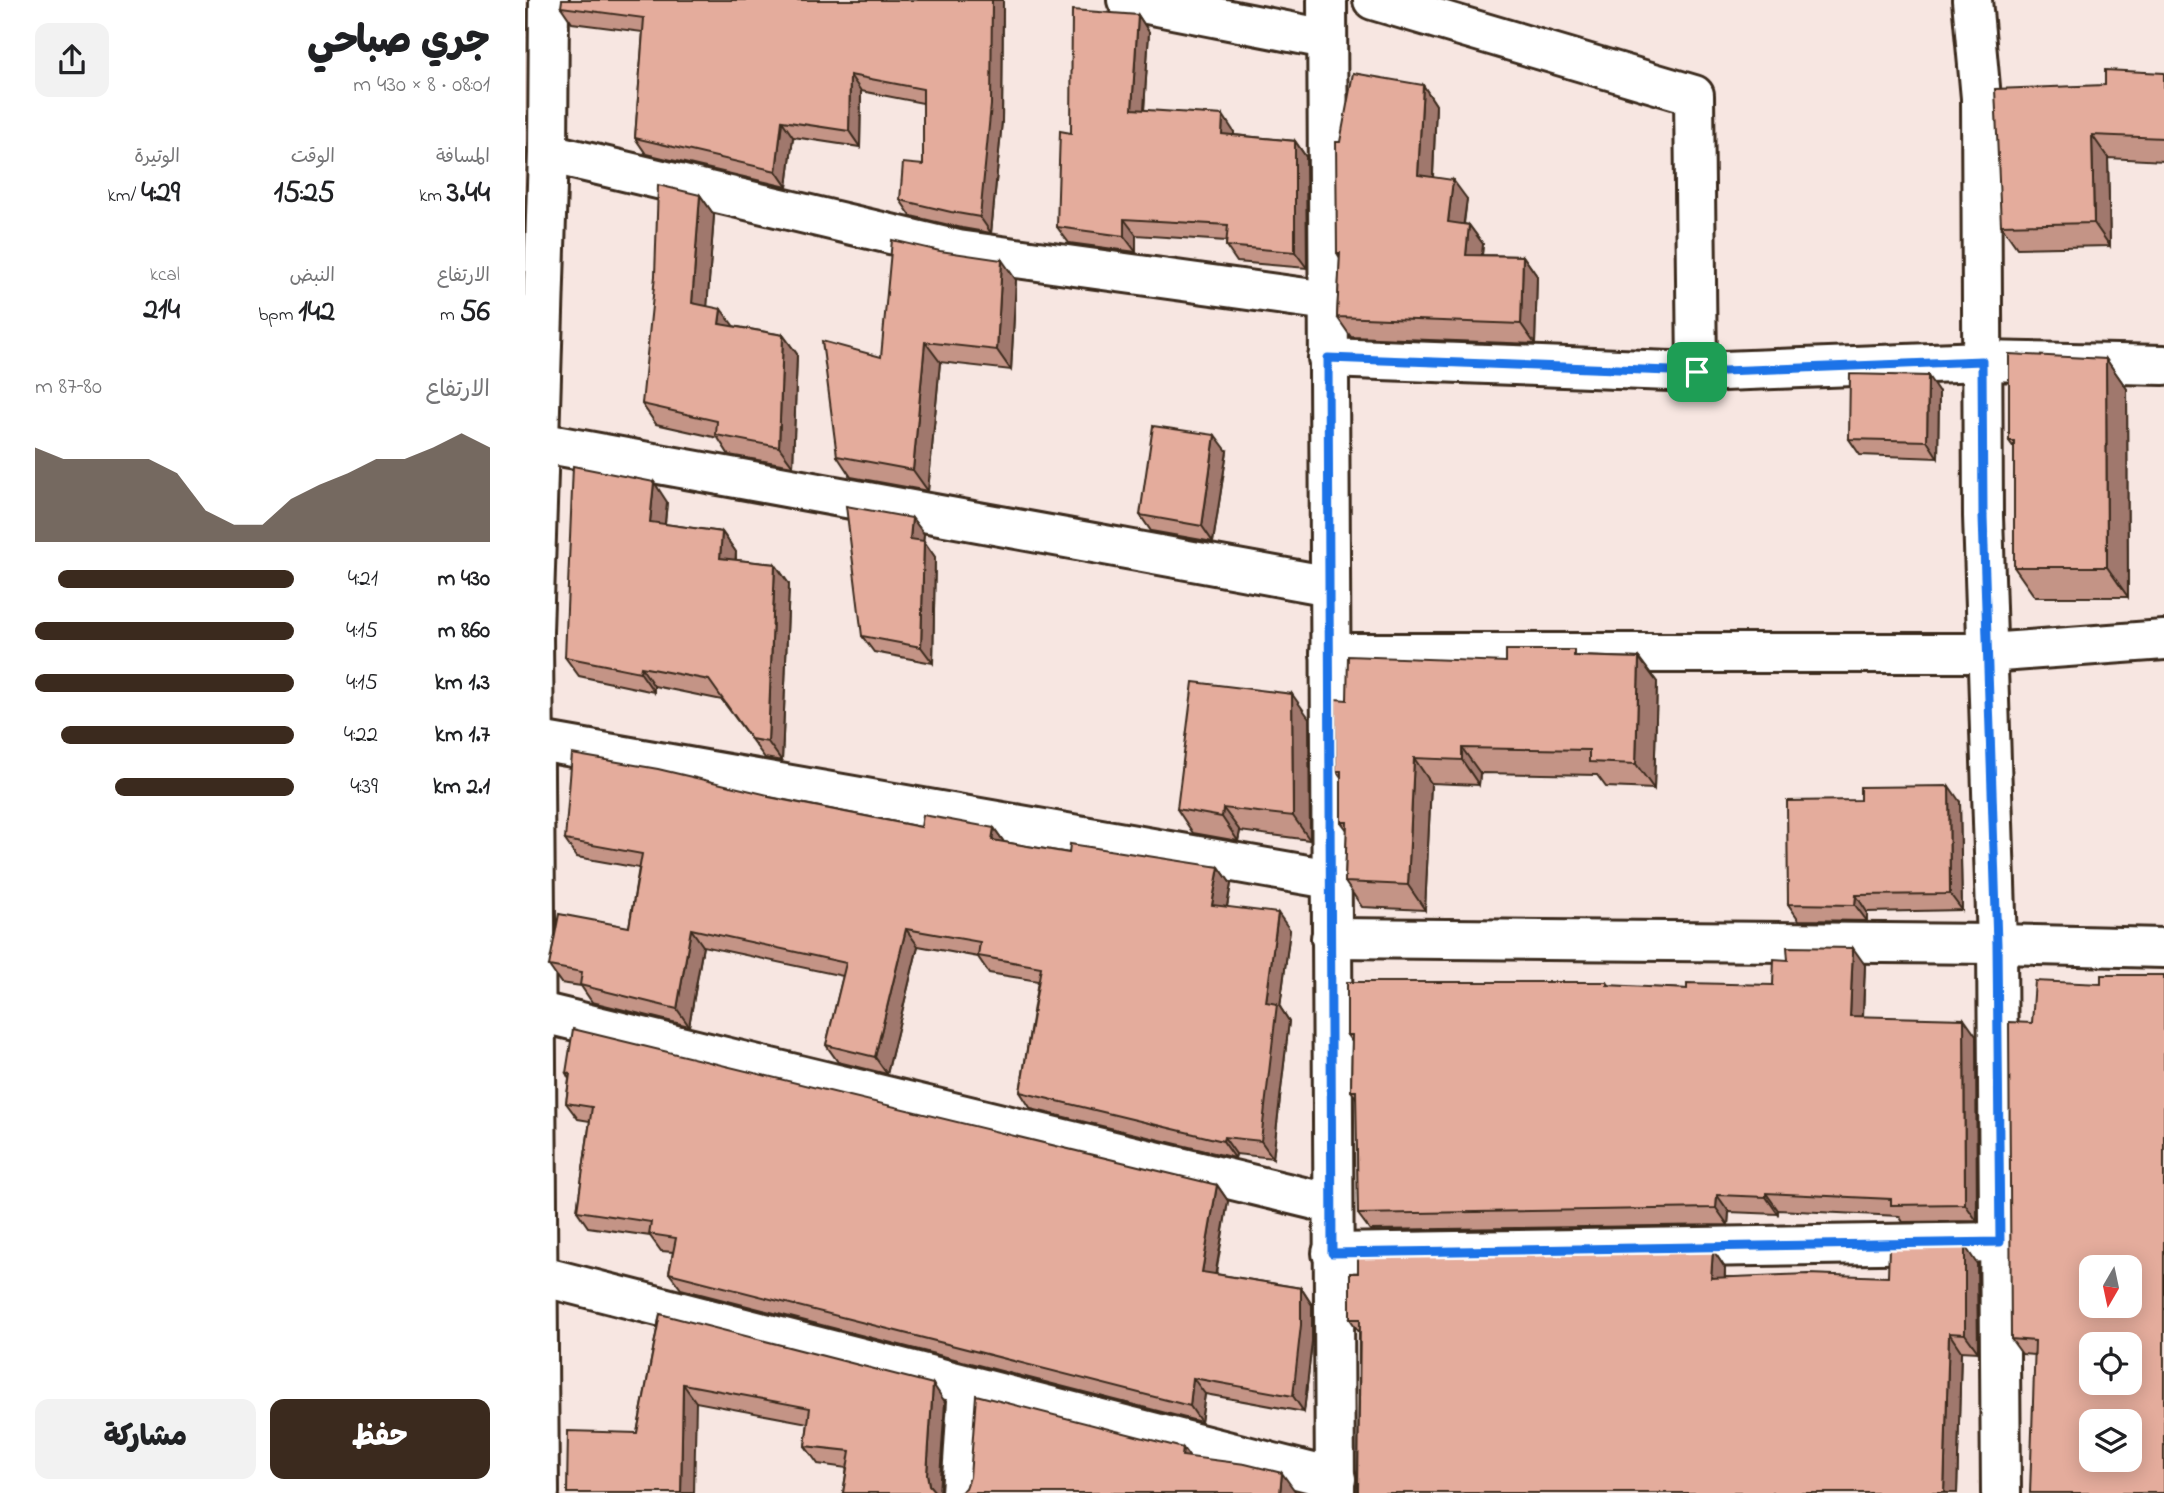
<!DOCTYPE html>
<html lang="ar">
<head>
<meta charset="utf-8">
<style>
	body { margin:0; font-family:"Indie Flower","Playpen Sans Arabic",sans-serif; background:#f2f2f2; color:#202124; direction:rtl; height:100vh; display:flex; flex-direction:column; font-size:26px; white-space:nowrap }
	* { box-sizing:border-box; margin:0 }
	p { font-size:23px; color:#757577 }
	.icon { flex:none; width:38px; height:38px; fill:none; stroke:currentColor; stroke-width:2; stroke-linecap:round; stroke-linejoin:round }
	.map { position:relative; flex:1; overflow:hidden; direction:ltr }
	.side { display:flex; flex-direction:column; background:#fff; width:525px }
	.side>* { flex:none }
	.needle { width:46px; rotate:189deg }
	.buttons { position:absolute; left:1554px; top:1255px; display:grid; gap:14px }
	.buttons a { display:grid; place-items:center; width:63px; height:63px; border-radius:14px; background:#fff; box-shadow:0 4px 18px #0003; font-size:35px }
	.pin { position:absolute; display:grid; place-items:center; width:60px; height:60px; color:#fff; margin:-30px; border-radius:14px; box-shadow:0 4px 10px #0006 }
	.round { display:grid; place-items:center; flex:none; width:74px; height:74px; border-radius:14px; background:#f2f2f2 }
	.summary { display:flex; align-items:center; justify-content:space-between; height:119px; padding:0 35px }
	h1 { font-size:38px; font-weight:800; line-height:52px }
	.figures { display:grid; grid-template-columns:repeat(3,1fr); gap:10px; height:119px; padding:7px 35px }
	.figures div { display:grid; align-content:center }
	.figures b { font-size:30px; font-weight:800 }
	.figures small { font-size:19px; font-weight:400 }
	.figures p { font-size:19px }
	.chart { height:196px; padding:14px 35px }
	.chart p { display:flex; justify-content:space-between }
	.chart svg { width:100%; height:126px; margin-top:7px; fill:#3b2a1e; opacity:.7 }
	.cta { display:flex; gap:14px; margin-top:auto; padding:14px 35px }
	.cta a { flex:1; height:80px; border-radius:14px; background:#3b2a1e; color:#fff; font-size:28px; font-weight:800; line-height:80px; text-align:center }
	.cta a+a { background:#f2f2f2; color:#202124 }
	ul { padding:0 35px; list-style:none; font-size:23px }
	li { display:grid; grid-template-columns:112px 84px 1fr; align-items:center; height:52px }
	li i { height:18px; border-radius:9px; background:#3b2a1e }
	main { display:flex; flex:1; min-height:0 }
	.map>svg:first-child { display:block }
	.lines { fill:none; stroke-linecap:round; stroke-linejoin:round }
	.minor-casing { stroke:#3b2a1e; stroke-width:44 }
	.minor { stroke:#fff; stroke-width:38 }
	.wall { fill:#c49486; stroke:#3b2a1e; stroke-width:2 }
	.shaded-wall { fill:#a0786d; stroke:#3b2a1e; stroke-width:2 }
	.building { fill:#e4ac9c; stroke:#3b2a1e; stroke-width:2; fill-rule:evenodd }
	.route-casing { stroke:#fff; stroke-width:14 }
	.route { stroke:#1a73e8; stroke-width:9 }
</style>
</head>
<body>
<main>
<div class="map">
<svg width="1639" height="1493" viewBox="0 0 1639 1493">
	<rect width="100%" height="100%" fill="#f7e6e1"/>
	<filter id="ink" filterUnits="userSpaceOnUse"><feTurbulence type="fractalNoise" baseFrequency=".0143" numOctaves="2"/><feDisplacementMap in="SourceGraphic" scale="14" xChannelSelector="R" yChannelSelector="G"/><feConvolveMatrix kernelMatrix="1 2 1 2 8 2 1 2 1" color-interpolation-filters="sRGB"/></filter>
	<g filter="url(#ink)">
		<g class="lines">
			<g class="minor-casing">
				<g id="minor">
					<polyline points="602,0 801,39"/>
					<polyline points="802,0 810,1493"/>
					<polyline points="848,0 1169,95 1172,372"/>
					<polyline points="1447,0 1456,98 1458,516 1472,944 1476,1493"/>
					<polyline points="23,153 433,250 803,301"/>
					<polyline points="803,358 1172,372 1457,361 1639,365"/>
					<polyline points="0,443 13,442 805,586"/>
					<polyline points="805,653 1462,653 1639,640"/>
					<polyline points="8,740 805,879"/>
					<polyline points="806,938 1472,944 1639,948"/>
					<polyline points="10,1011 807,1204"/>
					<polyline points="807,1253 1475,1242"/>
					<polyline points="12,1275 811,1479"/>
					<polyline points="14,1493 8,632 23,153 24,0"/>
					<polyline points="436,1493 443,1386"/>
				</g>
			</g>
			<use href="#minor" class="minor"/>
		</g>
		<g class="wall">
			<polygon points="478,0 477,121 466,233 437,228 386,216 375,200 398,165 398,103 336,91 335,147 268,137 262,187 121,154 110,138 118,32 47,23 36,7"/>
			<polygon points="613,15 624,32 619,110 709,132 709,135 770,141 781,157 782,268 712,262 701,246 701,241 611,235 611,252 544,243 532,227 546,133"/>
			<polygon points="1639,73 1639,161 1583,158 1585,246 1492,248 1476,225 1580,85"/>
			<polygon points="898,85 911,105 908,177 942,199 939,224 944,225 958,244 957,255 998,256 1012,276 1010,344 826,337 812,317 815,258 812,253 815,142"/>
			<polygon points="175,195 189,215 182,306 208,326 258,335 272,354 268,466 204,455 193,438 131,424 117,404"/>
			<polygon points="491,280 486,370 415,362 403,491 326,477 312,456 356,357"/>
			<polygon points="1581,359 1602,389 1603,597 1510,597 1489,567 1489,448 1484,441"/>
			<polygon points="1414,392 1413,458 1335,455 1324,439"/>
			<polygon points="702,451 688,542 626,531 615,515"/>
			<polygon points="142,502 140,524 197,532 211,552 211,560 250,564 264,584 257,761 240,758 197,700 129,686 129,692 54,676 40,657"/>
			<polygon points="387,518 399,534 398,541 410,557 408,663 349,652 337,636"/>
			<polygon points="1053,656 1114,658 1132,682 1129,789 1081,787 1072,775 955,773 954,785 906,783 900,910 837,907 820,882 822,830 816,822 816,778 811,771 822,700 981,662"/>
			<polygon points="784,718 785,840 715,831 713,841 668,833 652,809"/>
			<polygon points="245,797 396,827 469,828 479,842 544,853 694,867 706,884 702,907 765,930 755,1007 764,1021 748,1158 711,1154 710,1158 506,1109 495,1092 513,981 464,973 453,957 393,946 362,1074 313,1062 301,1045 318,976 178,946 164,1026 67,1002 56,986 36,983 24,966 104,927 114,868 52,857 40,840"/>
			<polygon points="1435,802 1437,910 1342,912 1342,921 1274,920 1263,904"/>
			<polygon points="1340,965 1338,1017 1451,1036 1452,1221 1378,1222 1374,1216 1253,1210 1253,1214 1204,1212 1203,1225 845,1230 833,1214 832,1099 826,1091 827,1042 822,1035 1082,982 1085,986 1162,989 1248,985"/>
			<polygon points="1639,975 1509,1355 1497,1354 1486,1339 1507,1023 1576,984"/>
			<polygon points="41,1073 692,1185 703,1201 691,1274 776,1288 787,1305 787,1341 779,1412 680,1394 676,1422 156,1289 144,1273 148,1252 136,1251 125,1236 63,1227 52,1211 65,1121 53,1119 41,1103 44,1079"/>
			<polygon points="1188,1250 1200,1268 1200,1277 1363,1277 1452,1264 1453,1352 1436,1351 1432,1493 833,1493 834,1332 825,1319"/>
			<polygon points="135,1314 420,1402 414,1493 318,1493 322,1468 293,1464 280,1446 283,1423 171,1402 112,1433"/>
		</g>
		<g class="shaded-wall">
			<polygon points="467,0 478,0 477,121 466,233 455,217"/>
			<polygon points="613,15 624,32 618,125 607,109"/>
			<polygon points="325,75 336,91 335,147 324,131"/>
			<polygon points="898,85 911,105 907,195 893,175"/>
			<polygon points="698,115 709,132 708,150 697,134"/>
			<polygon points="257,121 268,137 262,187 251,171"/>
			<polygon points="1567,135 1583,158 1585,246 1569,223"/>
			<polygon points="770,141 781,157 782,268 770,252"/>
			<polygon points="928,180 942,199 936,242 923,222"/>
			<polygon points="175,195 189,215 181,323 167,303"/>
			<polygon points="599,219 611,235 611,252 599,236"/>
			<polygon points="944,225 958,244 955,274 941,255"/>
			<polygon points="998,256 1012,276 1010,344 996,324"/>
			<polygon points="477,260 491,280 486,370 472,350"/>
			<polygon points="196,309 210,328 194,324"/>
			<polygon points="258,335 272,354 268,466 254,447"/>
			<polygon points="400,342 415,362 403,491 388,470"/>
			<polygon points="1581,359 1602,389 1603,597 1582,567"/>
			<polygon points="1403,376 1414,392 1413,458 1402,441"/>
			<polygon points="690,435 702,451 688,542 677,526"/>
			<polygon points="129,482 142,502 138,541 125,522"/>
			<polygon points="387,518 399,534 397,555 385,539"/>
			<polygon points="197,532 211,552 209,577 195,558"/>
			<polygon points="399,541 410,557 408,663 396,647"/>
			<polygon points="250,564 264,584 257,761 243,742"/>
			<polygon points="1114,658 1132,682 1129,789 1111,764"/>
			<polygon points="116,667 129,686 129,692 115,672"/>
			<polygon points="767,694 784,718 785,840 768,816"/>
			<polygon points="937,748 955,773 954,785 937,760"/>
			<polygon points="889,758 906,783 900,910 883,885"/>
			<polygon points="1424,786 1435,802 1437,910 1425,894"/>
			<polygon points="698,808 715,831 713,841 697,817"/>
			<polygon points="469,828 481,845 467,840"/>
			<polygon points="694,867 706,884 699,922 687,905"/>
			<polygon points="1331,895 1342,912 1342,921 1330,905"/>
			<polygon points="753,913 765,930 755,1007 764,1021 748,1158 736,1141 741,1002"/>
			<polygon points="166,929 178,946 164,1026 152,1009"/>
			<polygon points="381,929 393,946 362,1074 350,1057"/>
			<polygon points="1328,948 1340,965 1337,1033 1325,1016"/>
			<polygon points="1439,1019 1451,1036 1452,1221 1440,1204"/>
			<polygon points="699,1137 711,1154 710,1158 698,1141"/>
			<polygon points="692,1185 703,1201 688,1288 677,1272"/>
			<polygon points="1241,1193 1253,1210 1253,1214 1241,1197"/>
			<polygon points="1192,1195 1204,1212 1203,1225 1191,1208"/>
			<polygon points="1440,1246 1452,1264 1453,1352 1440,1334"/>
			<polygon points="1188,1250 1200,1268 1199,1296 1186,1278"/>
			<polygon points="776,1288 787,1305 787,1341 779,1412 768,1396"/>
			<polygon points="1424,1333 1436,1351 1432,1493 1419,1493"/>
			<polygon points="668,1378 680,1394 676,1422 665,1406"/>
			<polygon points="158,1384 171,1402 169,1493 156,1493"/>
			<polygon points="408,1384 420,1402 414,1493 410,1493 404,1485 402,1474"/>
			<polygon points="658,1448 671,1466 657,1456"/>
			<polygon points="757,1473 770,1491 770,1493 755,1493"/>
		</g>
		<g class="building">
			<polygon points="37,0 467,0 466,105 455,217 426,212 375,200 378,163 398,165 398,89 325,75 324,131 257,121 251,171 110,138 119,18 36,7"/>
			<polygon points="547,10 613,15 607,109 698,115 697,134 770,141 770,252 701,246 703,225 599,219 599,236 532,227 535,131 546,133"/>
			<polygon points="1580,70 1639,73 1639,138 1567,135 1569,223 1476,225 1470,89 1580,85"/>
			<polygon points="828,73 898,85 893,175 928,180 923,222 944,225 941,255 998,256 996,324 812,317 815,253 812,253 811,142 815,142"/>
			<polygon points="133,185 175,195 167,303 196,309 194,324 258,335 254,447 191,435 192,421 117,404 130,276"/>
			<polygon points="367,240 415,251 477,260 472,350 400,342 388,470 312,456 297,341 356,357"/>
			<polygon points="1484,354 1581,359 1582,567 1489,567 1489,441 1484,441"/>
			<polygon points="1325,374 1403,376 1402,441 1324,439"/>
			<polygon points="628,426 690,435 677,526 615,515"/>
			<polygon points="48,466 129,482 125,522 197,532 195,558 250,564 243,742 226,739 184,680 116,667 115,672 40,657"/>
			<polygon points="321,506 387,518 385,539 399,541 396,647 337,636"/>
			<polygon points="981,650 1049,650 1049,656 1114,658 1111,764 1064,762 1064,750 937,748 937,760 889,758 883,885 820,882 822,822 816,822 816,771 811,771 810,699 822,700 823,656 981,662"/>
			<polygon points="668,682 767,694 768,816 698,808 697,817 652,809"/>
			<polygon points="47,754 133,769 243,795 243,797 396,827 398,815 469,828 467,840 544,853 545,844 694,867 687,905 753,913 741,1002 752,1004 736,1141 699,1137 698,1141 495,1092 516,967 453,956 455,942 381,929 350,1057 301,1045 321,963 166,929 152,1009 55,985 57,972 24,966 34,914 104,927 117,854 40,840"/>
			<polygon points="1424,786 1425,894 1331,895 1330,905 1263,904 1262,801 1335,800 1335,787"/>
			<polygon points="1262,947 1328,948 1325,1016 1439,1019 1440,1204 1366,1205 1366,1199 1241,1193 1241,1197 1192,1195 1191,1208 833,1214 831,1091 826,1091 827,1035 822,1035 822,982 1082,982 1082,985 1162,989 1162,983 1248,985 1249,959 1263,960"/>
			<path d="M1576,975h63v518h-134l5,-152 -24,-2 -2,-317 23,1 3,-42 66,3zM1566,1267h39v39h-39zM1566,1344h39v38h-39zM1566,1421h39v39h-39z"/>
			<polygon points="48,1029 692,1185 677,1272 776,1288 776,1325 768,1396 668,1378 665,1406 144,1273 151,1238 124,1234 126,1222 52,1211 67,1107 41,1103 45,1074 41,1073"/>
			<polygon points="1440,1246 1440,1334 1424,1333 1419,1493 833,1493 835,1319 825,1319 825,1273 833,1273 833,1256 1188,1250 1186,1278 1283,1274 1363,1277 1364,1247"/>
			<polygon points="135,1314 408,1384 402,1474 404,1485 411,1493 318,1493 325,1451 280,1446 285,1408 158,1384 156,1493 42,1493 43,1431 112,1433"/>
			<polygon points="451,1395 658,1448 657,1456 720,1464 757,1473 755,1493 435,1493 441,1488 445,1477"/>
		</g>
	</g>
	<g class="lines" filter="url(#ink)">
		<g class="route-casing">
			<polygon id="route" points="803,358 1172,372 1457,361 1458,516 1472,944 1475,1242 807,1253"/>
		</g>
		<use href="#route" class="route"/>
	</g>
</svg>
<div class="buttons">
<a><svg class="needle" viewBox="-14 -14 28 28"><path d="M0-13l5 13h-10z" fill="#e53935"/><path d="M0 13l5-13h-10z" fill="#757577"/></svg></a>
<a><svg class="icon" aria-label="locate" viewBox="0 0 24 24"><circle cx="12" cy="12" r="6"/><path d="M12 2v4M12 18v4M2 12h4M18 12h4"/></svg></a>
<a><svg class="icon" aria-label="layers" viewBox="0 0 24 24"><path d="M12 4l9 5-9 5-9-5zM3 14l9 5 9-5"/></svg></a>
</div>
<div class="pin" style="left:1172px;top:372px;background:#1e9e55"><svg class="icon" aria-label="arrive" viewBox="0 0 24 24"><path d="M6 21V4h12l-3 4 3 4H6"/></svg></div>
</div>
<section class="side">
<div class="summary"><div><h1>جري صباحي</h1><p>08:01 · 8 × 430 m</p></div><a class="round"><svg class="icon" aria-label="share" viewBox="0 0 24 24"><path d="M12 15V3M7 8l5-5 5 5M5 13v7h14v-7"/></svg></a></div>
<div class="figures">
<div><p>المسافة</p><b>3.44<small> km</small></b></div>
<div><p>الوقت</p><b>15:25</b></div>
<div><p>الوتيرة</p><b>4:29<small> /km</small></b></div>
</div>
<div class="figures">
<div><p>الارتفاع</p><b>56<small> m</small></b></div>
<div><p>النبض</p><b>142<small> bpm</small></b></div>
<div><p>kcal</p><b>214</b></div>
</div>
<div class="chart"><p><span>الارتفاع</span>80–87 m</p>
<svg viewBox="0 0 160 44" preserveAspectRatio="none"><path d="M0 44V11L10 15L20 15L30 15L40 15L50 20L60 33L70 38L80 38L90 29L100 24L110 20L120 15L130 15L140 11L150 6L160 11V44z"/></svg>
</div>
<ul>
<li><b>430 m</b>4:21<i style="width:91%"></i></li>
<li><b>860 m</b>4:15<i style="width:100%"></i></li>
<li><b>1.3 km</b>4:15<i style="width:100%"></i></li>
<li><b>1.7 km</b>4:22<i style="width:90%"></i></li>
<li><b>2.1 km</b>4:39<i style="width:69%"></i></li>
</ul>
<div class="cta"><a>حفظ</a><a>مشاركة</a></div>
</section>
</main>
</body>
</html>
